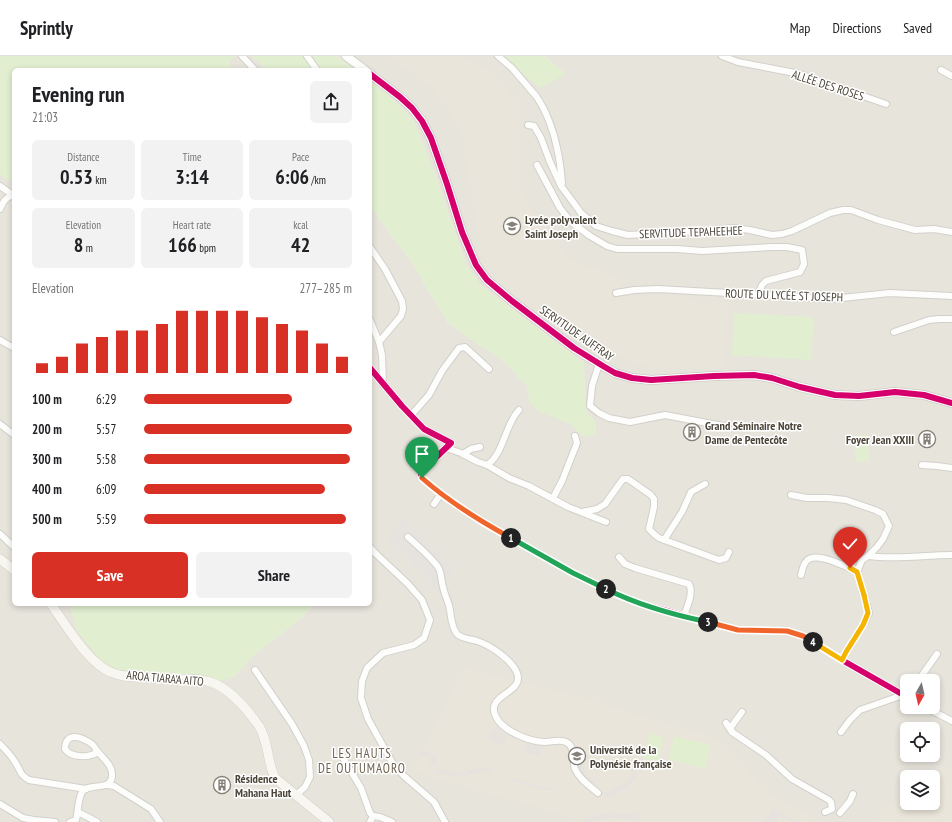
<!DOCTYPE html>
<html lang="en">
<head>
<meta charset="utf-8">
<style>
	body { margin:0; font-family:"PT Sans Narrow",sans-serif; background:#f2f2f2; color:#202124; height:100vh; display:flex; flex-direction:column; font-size:15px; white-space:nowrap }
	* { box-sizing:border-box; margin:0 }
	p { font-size:13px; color:#757577 }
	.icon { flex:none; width:22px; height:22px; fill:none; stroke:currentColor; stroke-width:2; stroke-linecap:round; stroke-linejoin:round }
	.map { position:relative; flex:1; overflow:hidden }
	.sheet { position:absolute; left:12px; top:12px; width:360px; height:538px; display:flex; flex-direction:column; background:#fff; border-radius:6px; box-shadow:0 2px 6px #0003 }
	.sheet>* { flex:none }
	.needle { width:26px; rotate:188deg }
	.buttons { position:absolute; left:900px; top:618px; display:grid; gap:8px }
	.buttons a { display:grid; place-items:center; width:40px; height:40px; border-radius:6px; background:#fff; box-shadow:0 2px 6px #0003; font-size:20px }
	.pin { position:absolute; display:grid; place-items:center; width:34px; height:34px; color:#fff; margin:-41px -17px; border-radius:50% 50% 50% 0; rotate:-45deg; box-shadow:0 0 4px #0007 }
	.pin .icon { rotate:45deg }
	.km { position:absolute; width:20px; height:20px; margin:-10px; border-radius:50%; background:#222; color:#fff; font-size:11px; line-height:20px; text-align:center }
	.round { display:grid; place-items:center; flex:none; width:42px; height:42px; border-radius:6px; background:#f2f2f2 }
	.overview { display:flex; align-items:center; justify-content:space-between; height:68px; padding:0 20px }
	h1 { font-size:22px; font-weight:600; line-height:30px }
	.figures { display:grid; grid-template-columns:repeat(3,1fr); gap:6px; height:68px; padding:4px 20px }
	.figures div { display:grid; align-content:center; border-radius:6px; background:#f2f2f2; text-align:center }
	.figures b { font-size:20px; font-weight:600 }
	.figures small { font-size:11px; font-weight:400 }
	.figures p { font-size:11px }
	.chart { height:112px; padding:8px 20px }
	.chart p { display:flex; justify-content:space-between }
	.chart svg { width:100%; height:72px; margin-top:4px; stroke:#d93025; stroke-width:6 }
	.primary-button { display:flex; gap:8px; margin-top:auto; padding:8px 20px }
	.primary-button a { flex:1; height:46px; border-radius:6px; background:#d93025; color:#fff; font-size:16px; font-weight:600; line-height:46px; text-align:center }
	.primary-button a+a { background:#f2f2f2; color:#202124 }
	ul { padding:0 20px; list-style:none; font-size:13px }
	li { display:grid; grid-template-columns:64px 48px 1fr; align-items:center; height:30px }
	li i { height:10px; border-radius:5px; background:#d93025 }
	header { display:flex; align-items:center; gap:24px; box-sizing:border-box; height:56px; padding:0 20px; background:#fff; border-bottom:1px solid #e0e0e0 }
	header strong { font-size:19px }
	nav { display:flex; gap:22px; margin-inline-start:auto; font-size:14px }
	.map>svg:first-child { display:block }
	.residential { fill:#e7e4dc; fill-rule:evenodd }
	.education { fill:#eae5da }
	.green { fill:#e1eecf }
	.parking { fill:#e6e3df }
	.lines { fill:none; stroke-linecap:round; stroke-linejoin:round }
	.minor-casing { stroke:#d2d0cb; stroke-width:8 }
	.tertiary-casing { stroke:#d2d0cb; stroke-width:10 }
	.secondary-casing { stroke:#d3cfc5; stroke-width:10 }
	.minor { stroke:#fdfdfc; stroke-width:6 }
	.tertiary { stroke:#fdfdfc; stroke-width:8 }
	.secondary { stroke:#f7f6f1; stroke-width:9 }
	.cycleway-casing { stroke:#fff; stroke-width:8 }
	.cycleway { stroke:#d6006c; stroke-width:6 }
	.split-1-casing { stroke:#fff; stroke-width:8 }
	.split-2-casing { stroke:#fff; stroke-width:8 }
	.split-3-casing { stroke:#fff; stroke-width:8 }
	.split-4-casing { stroke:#fff; stroke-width:8 }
	.split-5-casing { stroke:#fff; stroke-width:8 }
	.split-6-casing { stroke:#fff; stroke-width:8 }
	.split-1 { stroke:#f0652b; stroke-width:5 }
	.split-2 { stroke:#22a559; stroke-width:5 }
	.split-3 { stroke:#22a559; stroke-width:5 }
	.split-4 { stroke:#f0652b; stroke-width:5 }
	.split-5 { stroke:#f5b400; stroke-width:5 }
	.split-6 { stroke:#f5b400; stroke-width:5 }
	.labels { text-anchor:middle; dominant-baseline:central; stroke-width:3; stroke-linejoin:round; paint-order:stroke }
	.street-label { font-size:12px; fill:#4b4439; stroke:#fff }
	.poi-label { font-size:12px; font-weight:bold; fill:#4b4439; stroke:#fff; text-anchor:start }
	.neighbourhood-label { font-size:13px; letter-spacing:1px; fill:#6e6250; stroke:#fff }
</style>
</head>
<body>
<header>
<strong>Sprintly</strong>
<nav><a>Map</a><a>Directions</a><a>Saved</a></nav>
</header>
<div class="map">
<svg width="952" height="766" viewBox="0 0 952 766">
	<rect width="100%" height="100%" fill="#f4f2ee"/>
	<g class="residential">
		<polygon points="235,0 251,0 269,14 229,14 230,4"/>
		<path d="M336,0h166l64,18 -22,-18h408v766h-952v-648l14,10v420h56l7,27 157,46 21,-23 45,-35 11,-12 -2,-3h61v-398l42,57 36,60 59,41 20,23 3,16 10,8 31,13 9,10 7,3 9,-5 -1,-10 -7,-8 -3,-9 -1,-42 -104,-78 -14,-21 -33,-95 -20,-49 -31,-31 -12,-9v-10h-14zM907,625h26v26h-26zM907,673h26v26h-26zM907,721h26v26h-26z"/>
	</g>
	<g class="education">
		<polygon points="388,0 465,0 500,24 519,50 519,135 572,206 612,218 628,240 683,239 695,247 727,246 724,310 652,313 597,294 533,255 483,205 462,77 435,34"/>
		<polygon points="465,613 580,641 718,683 768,737 823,766 581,766 580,764 413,716"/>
		<polygon points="943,711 952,711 952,766 873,766 907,734 907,747 933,747 933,721 926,721"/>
	</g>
	<g class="green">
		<polygon points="0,0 235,0 230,4 229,14 14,14 14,128 0,118"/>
		<polygon points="251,0 336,0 356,14 269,14"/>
		<polygon points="502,0 544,0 566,18 540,32"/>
		<polygon points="370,24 382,33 413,64 433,113 466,208 480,229 584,307 585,349 588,358 595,366 596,377 587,381 580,378 571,368 540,356 530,347 527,331 507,308 448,267 412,207 370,150"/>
		<polygon points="734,257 814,261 811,304 732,299"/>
		<polygon points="867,379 870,404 856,406 854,380"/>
		<polygon points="70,548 309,548 311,551 300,563 255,598 234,621 221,625 155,617 121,616 101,605 77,575"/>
		<polygon points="650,677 664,681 658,706 643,702"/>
		<polygon points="674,680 711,689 705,713 668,703"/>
	</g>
	<g class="parking">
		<polygon points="405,463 454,514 435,532 386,481"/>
		<polygon points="497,669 510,677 501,690 488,681"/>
		<polygon points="527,687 543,690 541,700 524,697"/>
		<polygon points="423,695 427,696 432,698 435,702 437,709 432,710 430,705 428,701 425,700 420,701 418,697"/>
		<polygon points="576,702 581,702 582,708 584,714 587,720 593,723 596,725 596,729 590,727 585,723 577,711"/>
		<polygon points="636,710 637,717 635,723 631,728 616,738 609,741 605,741 605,737 610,735 625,727 629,724 631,719 631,712"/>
		<polygon points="485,712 492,713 491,717 484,716 467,719 467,720 450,720 435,716 436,713 450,716 466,718 467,714"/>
		<polygon points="513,722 535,729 554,733 553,735 536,732 521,728 512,725"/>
		<polygon points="773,752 799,766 793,766 779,760 776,766 765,766"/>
		<polygon points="609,757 627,758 639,759 638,764 610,762 591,766 582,766 582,764 594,760"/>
	</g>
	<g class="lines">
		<g class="minor-casing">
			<g id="minor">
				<polyline points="242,0 255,14"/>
				<polyline points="307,0 317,14"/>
				<path d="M498,0l14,12 24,28c10,14 18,36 21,52 3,12 4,23 5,35"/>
				<polyline points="722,0 738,6 800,18 886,48"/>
				<polyline points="941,14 952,20"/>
				<polyline points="528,69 534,70 541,82 550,106 561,130 573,146 581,157 596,170 612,175 628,179 699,175 734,172 750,174 763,177 772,179 782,178 792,175 830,157 843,154 851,154 878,164 915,174 934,173 952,176"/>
				<polyline points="537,109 560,152 571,166 590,180 607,190 617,193 677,193 702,195 771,191 787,191 802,194 804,208 800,216 766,225 762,229 758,239"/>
				<polyline points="0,130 13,139"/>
				<path d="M0,153c3,-7 5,-11 13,-14l1,1"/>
				<polyline points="370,191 385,213 402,245 403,253 401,260 379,286"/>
				<polyline points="616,237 634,234 658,233 832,243 890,237 952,240"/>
				<polyline points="370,264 379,286 382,299 383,328"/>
				<polyline points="894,276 929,264 939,263 952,263"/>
				<polyline points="0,284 14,292"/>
				<polyline points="599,308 592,330 590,350 599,357 609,362 630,366 665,359 728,371"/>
				<polyline points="370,312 402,350 424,373 451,387 422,415 421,419 422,422 437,435 482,466 573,517 620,540 641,548 667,555 694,563 738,574 787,575 803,580 842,604 907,641"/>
				<polyline points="412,360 414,356 429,339 442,315 459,292 465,291 489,313"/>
				<polyline points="0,368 14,379"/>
				<polyline points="446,392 461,397 478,406 487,409 509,422 529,430 568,451 606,466"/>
				<polyline points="463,398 471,393 480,391"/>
				<path d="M487,409c17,-11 18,-41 32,-55"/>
				<polyline points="922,409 937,410 952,412"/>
				<polyline points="791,439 807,442 828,442 846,444 875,454 883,458 889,470 883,483 877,491 868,500 862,504 857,516 869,557 863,569 846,596 842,604"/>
				<polyline points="553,442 562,425 577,387 575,380"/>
				<polyline points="434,448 441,438"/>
				<polyline points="582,456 597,453 605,448 623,423 628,423 651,439 654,443 654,451 649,473 654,478 659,482 719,504 726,502 729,496"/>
				<polyline points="0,478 14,491"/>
				<path d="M408,481c10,9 23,20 30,30 3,4 3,11 4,15 1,8 4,15 7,23 2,9 2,22 8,29 5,5 14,5 20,7 13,4 35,19 40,32 8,21 -33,21 -21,44 7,14 34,25 49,25 7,0 15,-3 21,0 10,4 6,19 9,27 5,11 15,17 23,24"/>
				<polyline points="664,484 682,456 691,436 705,428"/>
				<polyline points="370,491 375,497 407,527 422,544 430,564 424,582 414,589 383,597 367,612 362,625 361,642 368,663 393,708 404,720 434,746 445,766"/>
				<path d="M868,500c28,4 56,-1 84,-1"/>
				<path d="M619,501l6,7 10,4 54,16c5,9 -2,22 -5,32"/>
				<path d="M801,519c1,-5 3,-14 8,-16 10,-6 39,8 48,13"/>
				<polyline points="255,614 292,668 304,690 309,704 310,721 305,731 296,739"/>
				<polyline points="918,625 937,598"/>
				<polyline points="925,651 952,665"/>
				<polyline points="726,667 732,676 766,699 792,723 829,744 831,746 832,753 825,756"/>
				<polyline points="732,676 731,673 731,671 742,656"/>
				<polyline points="841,676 850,664 860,654 903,639"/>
				<path d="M0,688c6,6 11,11 15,18 6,9 4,12 14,18l57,9"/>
				<polyline points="343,702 361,732 370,757 373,760 370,766"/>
				<polyline points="107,729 114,730 151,753 160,766"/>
				<polyline points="0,748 23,762 34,764 55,766"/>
				<polyline points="78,756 97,766"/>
				<polyline points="840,757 850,745 853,738"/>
				<polyline points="373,760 380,761 392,766"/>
				<path d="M70,766l6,-2c2,-8 2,-21 6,-28 7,-10 29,0 30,-16 1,-10 -8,-17 -14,-24 -2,-2 -3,-5 -5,-7 -6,-5 -16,-10 -23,-7 -4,2 -5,6 -5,11 6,9 24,9 33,3"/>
			</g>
		</g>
		<g class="tertiary-casing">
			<g id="tertiary">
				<polyline points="346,0 365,14"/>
				<polyline points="370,18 400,41 412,52 422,65 431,82 447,128 462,176 476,209 487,224 512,245 574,292 603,310 615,317 632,322 651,324 714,320 754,319 772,322 800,331 835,339 859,340 895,336 924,339 952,347"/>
			</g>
		</g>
		<g class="secondary-casing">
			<g id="secondary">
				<polyline points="0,503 14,514"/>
				<path d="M51,548c14,20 38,61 62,69 13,5 27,4 39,4 8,1 15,1 22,2 11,0 22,-1 33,2 21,5 40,28 52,45 10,16 8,36 16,52l54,44"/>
			</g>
		</g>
		<use href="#minor" class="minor"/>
		<use href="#tertiary" class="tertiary"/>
		<use href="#secondary" class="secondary"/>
		<g class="cycleway-casing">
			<g id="cycleway">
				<polyline points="370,18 400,41 412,52 422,65 431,82 447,128 462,176 476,209 487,224 512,245 574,292 603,310 615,317 632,322 651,324 714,320 754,319 772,322 800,331 835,339 859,340 895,336 924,339 952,347"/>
				<polyline points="370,312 402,350 424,373 451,387 422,415 421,419 422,422 437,435 482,466 573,517 620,540 641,548 667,555 694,563 738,574 787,575 803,580 842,604 907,641"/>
			</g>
		</g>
		<use href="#cycleway" class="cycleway"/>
	</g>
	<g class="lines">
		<g class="split-1-casing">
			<path id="split-1" d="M422,422c27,24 58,43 89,60"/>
		</g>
		<g class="split-2-casing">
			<polyline id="split-2" points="511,482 573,517 606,533"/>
		</g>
		<g class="split-3-casing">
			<path id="split-3" d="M606,533c32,16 68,26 102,33"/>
		</g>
		<g class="split-4-casing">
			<polyline id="split-4" points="708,566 738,574 787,575 803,580 813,586"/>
		</g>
		<g class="split-5-casing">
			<polyline id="split-5" points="813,586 842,604 846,596 863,569 868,557 864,539"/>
		</g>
		<g class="split-6-casing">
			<polyline id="split-6" points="850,512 857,516 864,539"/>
		</g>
		<use href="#split-1" class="split-1"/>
		<use href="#split-2" class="split-2"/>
		<use href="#split-3" class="split-3"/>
		<use href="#split-4" class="split-4"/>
		<use href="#split-5" class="split-5"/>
		<use href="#split-6" class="split-6"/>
	</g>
	<defs>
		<g id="school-ring" transform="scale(0.9)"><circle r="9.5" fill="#fff" stroke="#868178" stroke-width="1.5"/><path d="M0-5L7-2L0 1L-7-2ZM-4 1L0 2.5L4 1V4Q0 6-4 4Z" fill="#868178"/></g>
		<g id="building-ring" transform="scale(0.9)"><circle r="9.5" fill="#fff" stroke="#868178" stroke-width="1.5"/><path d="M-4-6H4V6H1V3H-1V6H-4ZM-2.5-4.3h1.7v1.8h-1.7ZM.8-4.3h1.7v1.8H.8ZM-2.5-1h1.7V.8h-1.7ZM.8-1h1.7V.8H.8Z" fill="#868178"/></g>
		<g id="university-ring" transform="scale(0.9)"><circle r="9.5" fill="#fff" stroke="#868178" stroke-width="1.5"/><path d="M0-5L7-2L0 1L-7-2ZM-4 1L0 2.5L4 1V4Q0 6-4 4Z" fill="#868178"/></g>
	</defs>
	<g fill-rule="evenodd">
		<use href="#school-ring" x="512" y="170"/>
		<use href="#building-ring" x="692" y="376"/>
		<use href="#building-ring" x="927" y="383"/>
		<use href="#university-ring" x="577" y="700"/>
		<use href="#building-ring" x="222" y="729"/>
	</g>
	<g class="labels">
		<g class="street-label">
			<text transform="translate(828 29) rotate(18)">ALLÉE DES ROSES</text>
			<text transform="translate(691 176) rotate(-2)">SERVITUDE TEPAHEEHEE</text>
			<text transform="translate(784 239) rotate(2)">ROUTE DU LYCÉE ST JOSEPH</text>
			<text transform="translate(577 277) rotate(35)">SERVITUDE AUFFRAY</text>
			<text transform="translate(165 622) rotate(5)">AROA TIARA'A AITO</text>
		</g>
		<g class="poi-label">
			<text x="525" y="163">Lycée polyvalent<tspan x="525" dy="14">Saint Joseph</tspan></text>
			<text x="705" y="369">Grand Séminaire Notre<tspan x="705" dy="14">Dame de Pentecôte</tspan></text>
			<text x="914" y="383" text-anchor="end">Foyer Jean XXIII</text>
			<text x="590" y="693">Université de la<tspan x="590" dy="14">Polynésie française</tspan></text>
			<text x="235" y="722">Résidence<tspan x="235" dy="14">Mahana Haut</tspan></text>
		</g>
		<g class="neighbourhood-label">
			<text x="362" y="697">LES HAUTS<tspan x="362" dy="15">DE OUTUMAORO</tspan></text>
		</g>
	</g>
</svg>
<div class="buttons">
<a><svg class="needle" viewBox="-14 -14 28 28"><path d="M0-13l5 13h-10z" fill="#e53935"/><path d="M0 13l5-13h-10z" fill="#757577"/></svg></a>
<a><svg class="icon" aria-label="locate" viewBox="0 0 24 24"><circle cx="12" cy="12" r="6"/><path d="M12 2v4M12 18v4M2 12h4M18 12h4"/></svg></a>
<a><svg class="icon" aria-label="layers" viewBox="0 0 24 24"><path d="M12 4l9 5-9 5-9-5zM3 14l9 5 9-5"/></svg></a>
</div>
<div class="pin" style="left:422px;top:422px;background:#1e9e55"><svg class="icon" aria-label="arrive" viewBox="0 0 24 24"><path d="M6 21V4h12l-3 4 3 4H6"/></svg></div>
<div class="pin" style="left:850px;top:512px;background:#d93025"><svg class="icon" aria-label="check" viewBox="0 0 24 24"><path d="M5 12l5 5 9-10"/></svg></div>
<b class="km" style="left:511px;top:482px">1</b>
<b class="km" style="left:606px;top:533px">2</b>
<b class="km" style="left:708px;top:566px">3</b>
<b class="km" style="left:813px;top:586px">4</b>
<section class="sheet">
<div class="overview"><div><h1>Evening run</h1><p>21:03</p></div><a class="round"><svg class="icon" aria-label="share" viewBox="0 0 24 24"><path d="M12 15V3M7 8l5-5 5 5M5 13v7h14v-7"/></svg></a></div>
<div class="figures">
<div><p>Distance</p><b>0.53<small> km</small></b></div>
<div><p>Time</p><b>3:14</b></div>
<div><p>Pace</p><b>6:06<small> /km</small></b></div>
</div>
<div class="figures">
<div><p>Elevation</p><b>8<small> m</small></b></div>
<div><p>Heart rate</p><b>166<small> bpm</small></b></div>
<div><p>kcal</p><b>42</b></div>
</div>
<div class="chart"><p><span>Elevation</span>277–285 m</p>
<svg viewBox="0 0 160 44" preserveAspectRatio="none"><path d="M5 44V38M15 44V34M25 44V26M35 44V22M45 44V18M55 44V18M65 44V14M75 44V6M85 44V6M95 44V6M105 44V6M115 44V10M125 44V14M135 44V18M145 44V26M155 44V34"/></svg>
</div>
<ul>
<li><b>100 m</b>6:29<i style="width:71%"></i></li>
<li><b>200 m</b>5:57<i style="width:100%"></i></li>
<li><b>300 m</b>5:58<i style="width:99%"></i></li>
<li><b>400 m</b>6:09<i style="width:87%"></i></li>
<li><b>500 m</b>5:59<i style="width:97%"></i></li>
</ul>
<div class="primary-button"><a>Save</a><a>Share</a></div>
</section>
</div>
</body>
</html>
